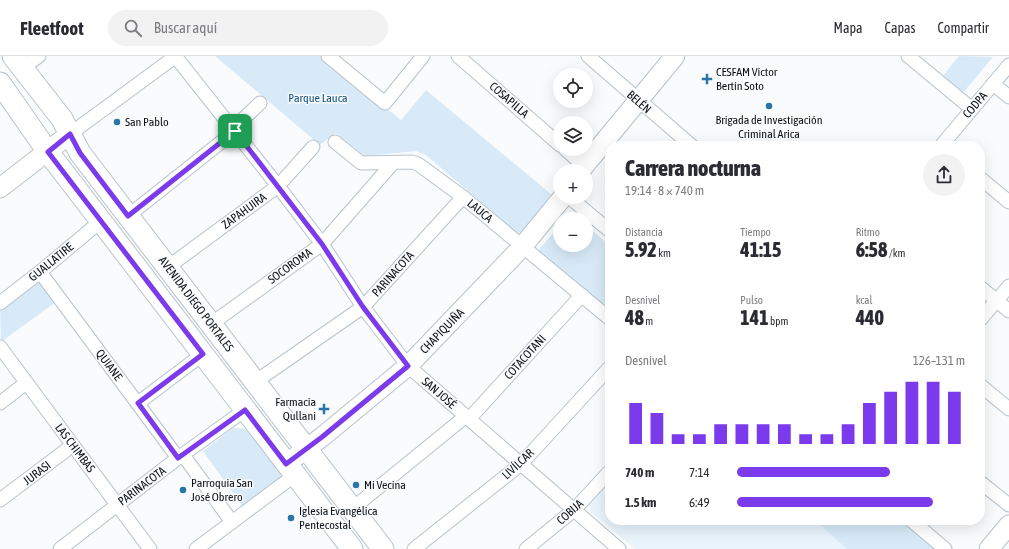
<!DOCTYPE html>
<html lang="es">
<head>
<meta charset="utf-8">
<style>
	body { margin:0; font-family:"Asap Condensed",sans-serif; background:#f2f2f3; color:#2b2b33; height:100vh; display:flex; flex-direction:column; font-size:15px; white-space:nowrap }
	* { box-sizing:border-box; margin:0 }
	p { font-size:13px; color:#7c7c81 }
	.icon { flex:none; width:22px; height:22px; fill:none; stroke:currentColor; stroke-width:2; stroke-linecap:round; stroke-linejoin:round }
	.map { position:relative; flex:1; overflow:hidden }
	.side { position:absolute; left:605px; top:85px; width:380px; height:384px; display:flex; flex-direction:column; background:#fff; border-radius:16px; box-shadow:0 4px 16px #0002 }
	.side>* { flex:none }
	.buttons { position:absolute; left:553px; top:12px; display:grid; gap:8px }
	.buttons a { display:grid; place-items:center; width:40px; height:40px; border-radius:50%; background:#fff; box-shadow:0 4px 16px #0002; font-size:20px }
	.pin { position:absolute; display:grid; place-items:center; width:34px; height:34px; color:#fff; margin:-17px; border-radius:8px; box-shadow:0 2px 6px #0006 }
	.round { display:grid; place-items:center; flex:none; width:42px; height:42px; border-radius:21px; background:#f2f2f3 }
	.headline { display:flex; align-items:center; justify-content:space-between; height:68px; padding:0 20px }
	h1 { font-size:22px; font-weight:800; line-height:30px }
	.figures { display:grid; grid-template-columns:repeat(3,1fr); gap:6px; height:68px; padding:4px 20px }
	.figures div { display:grid; align-content:center }
	.figures b { font-size:20px; font-weight:800 }
	.figures small { font-size:11px; font-weight:400 }
	.figures p { font-size:11px }
	.chart { height:112px; padding:8px 20px }
	.chart p { display:flex; justify-content:space-between }
	.chart svg { width:100%; height:72px; margin-top:4px; stroke:#7c3aed; stroke-width:6 }
	ul { padding:0 20px; list-style:none; font-size:13px }
	li { display:grid; grid-template-columns:64px 48px 1fr; align-items:center; height:30px }
	li i { height:10px; border-radius:5px; background:#7c3aed }
	header { display:flex; align-items:center; gap:24px; box-sizing:border-box; height:56px; padding:0 20px; background:#fff; border-bottom:1px solid #e1e1e2 }
	header strong { font-size:19px }
	nav { display:flex; gap:22px; margin-inline-start:auto; font-size:14px }
	.search { width:280px; height:36px; background:#f2f2f3; display:flex; align-items:center; gap:10px; box-sizing:border-box; padding:0 14px; border-radius:22px; color:#7c7c81; font-size:15px }
	.map>svg:first-child { display:block }
	.built { fill:#e9f4fd }
	.green { fill:#d8eaf8 }
	.lines { fill:none; stroke-linecap:round; stroke-linejoin:round }
	.street-casing { stroke:#b7c3cc; stroke-width:15 }
	.secondary-casing { stroke:#b7c3cc; stroke-width:21 }
	.primary-casing { stroke:#b7c3cc; stroke-width:23 }
	.street { stroke:#fff; stroke-width:13 }
	.secondary { stroke:#fff; stroke-width:19 }
	.primary { stroke:#fff; stroke-width:21 }
	.route-casing { stroke:#fff; stroke-width:8 }
	.route { stroke:#7c3aed; stroke-width:5 }
	.poi-dot { fill:#2875a8; stroke:#f9fbfd; stroke-width:1.5 }
	.labels { text-anchor:middle; dominant-baseline:central; stroke-width:3; stroke-linejoin:round; paint-order:stroke }
	.poi-label { font-size:12px; fill:#0f1317; stroke:#f9fbfd; text-anchor:start }
	.park-label { font-size:12px; fill:#115179; stroke:#f9fbfd }
	.street-label { font-size:12px; fill:#0f1317; stroke:#f9fbfd }
</style>
</head>
<body>
<header>
<strong>Fleetfoot</strong>
<div class="search"><svg class="icon" aria-label="search" viewBox="0 0 24 24"><circle cx="10" cy="10" r="6"/><path d="M15 15l6 6"/></svg>Buscar aquí</div>
<nav><a>Mapa</a><a>Capas</a><a>Compartir</a></nav>
</header>
<div class="map">
<svg width="1009" height="493" viewBox="0 0 1009 493">
	<rect width="100%" height="100%" fill="#f9fbfd"/>
	<polygon class="built" points="610,424 610,464 814,464 847,493 635,493 590,455 590,448"/>
	<g class="green">
		<polygon points="215,0 321,0 401,64 426,34 551,138 526,175 517,177 426,99 416,95 365,100 335,77 320,89"/>
		<polygon points="959,0 993,1 962,38 942,21"/>
		<polygon points="560,169 560,189 586,189 586,169 610,190 610,256 537,196"/>
		<polygon points="39,221 57,245 1,286 0,249"/>
		<polygon points="233,372 252,373 281,408 282,421 243,451 203,395"/>
		<polygon points="814,464 904,464 938,493 847,493"/>
	</g>
	<g class="lines">
		<g class="street-casing">
			<g id="street">
				<polyline points="175,0 278,130 322,188 363,251 408,310 619,493"/>
				<polyline points="328,0 385,47 423,0"/>
				<polyline points="458,0 560,89"/>
				<polyline points="588,0 692,90"/>
				<polyline points="908,0 972,53"/>
				<polyline points="22,12 39,0"/>
				<polyline points="993,28 1009,41"/>
				<polyline points="234,72 260,47"/>
				<polyline points="70,78 176,0"/>
				<polyline points="335,86 361,107 412,106 418,108 463,141 610,263"/>
				<polyline points="941,90 1009,9"/>
				<polyline points="565,93 584,110"/>
				<polyline points="980,122 1009,146"/>
				<polyline points="569,141 610,175"/>
				<polyline points="128,160 235,75"/>
				<polyline points="168,211 278,130 313,91"/>
				<polyline points="40,216 178,402"/>
				<polyline points="980,231 1009,255"/>
				<polyline points="0,247 40,216 101,165"/>
				<polyline points="980,264 1009,230"/>
				<polyline points="211,268 322,188 393,107"/>
				<polyline points="0,291 150,493"/>
				<polyline points="255,326 363,251 463,141"/>
				<polyline points="980,329 1009,353"/>
				<polyline points="0,347 26,327"/>
				<polyline points="138,347 203,298"/>
				<polyline points="469,363 582,239"/>
				<polyline points="183,399 232,466"/>
				<polyline points="980,426 1009,449"/>
				<polyline points="0,444 73,389"/>
				<polyline points="352,453 466,360"/>
				<polyline points="911,464 945,493"/>
				<polyline points="60,493 178,402 245,354"/>
				<polyline points="196,493 295,419"/>
				<polyline points="414,493 521,408 610,311"/>
				<polyline points="526,493 574,454 610,415"/>
			</g>
		</g>
		<g class="secondary-casing">
			<g id="secondary">
				<polyline points="580,115 675,0"/>
				<polyline points="0,132 70,78"/>
				<polyline points="286,408 322,381 408,310 522,191 563,141"/>
				<polyline points="989,493 1009,469"/>
			</g>
		</g>
		<g class="primary-casing">
			<g id="primary">
				<polyline points="13,0 62,63 80,97 383,493"/>
				<polyline points="0,27 48,96 352,493"/>
			</g>
		</g>
		<use href="#street" class="street"/>
		<use href="#secondary" class="secondary"/>
		<use href="#primary" class="primary"/>
	</g>
	<g class="lines">
		<g class="route-casing">
			<polygon id="route" points="235,75 322,188 363,251 408,310 322,381 286,408 245,354 178,402 138,347 203,298 48,96 70,78 80,97 128,160"/>
		</g>
		<use href="#route" class="route"/>
	</g>
	<g class="poi-dot">
		<path d="M705 17h4v4h4v4h-4v4h-4v-4h-4v-4h4z"/>
		<circle cx="769" cy="50" r="4"/>
		<circle cx="117" cy="66" r="4"/>
		<path d="M322 347h4v4h4v4h-4v4h-4v-4h-4v-4h4z"/>
		<circle cx="356" cy="429" r="4"/>
		<circle cx="183" cy="434" r="4"/>
		<circle cx="291" cy="462" r="4"/>
	</g>
	<g class="labels">
		<g class="poi-label">
			<text x="716" y="16">CESFAM Víctor<tspan x="716" dy="14">Bertín Soto</tspan></text>
			<text x="769" y="64" text-anchor="middle">Brigada de Investigación<tspan x="769" dy="14">Criminal Arica</tspan></text>
			<text x="125" y="66">San Pablo</text>
			<text x="316" y="346" text-anchor="end">Farmacia<tspan x="316" dy="14">Qullani</tspan></text>
			<text x="191" y="427">Parroquia San<tspan x="191" dy="14">José Obrero</tspan></text>
			<text x="364" y="429">Mi Vecina</text>
			<text x="299" y="455">Iglesia Evangélica<tspan x="299" dy="14">Pentecostal</tspan></text>
		</g>
		<g class="park-label">
			<text x="318" y="42">Parque Lauca</text>
		</g>
		<g class="street-label">
			<text transform="translate(509 44) rotate(41)">COSAPILLA</text>
			<text transform="translate(639 46) rotate(41)">BELÉN</text>
			<text transform="translate(975 49) rotate(-50)">CODPA</text>
			<text transform="translate(244 155) rotate(-36)">ZAPAHUIRA</text>
			<text transform="translate(480 155) rotate(40)">LAUCA</text>
			<text transform="translate(51 206) rotate(-39)">GUALLATIRE</text>
			<text transform="translate(290 210) rotate(-36)">SOCOROMA</text>
			<text transform="translate(393 218) rotate(-48)">PARINACOTA</text>
			<text transform="translate(196 248) rotate(53)">AVENIDA DIEGO PORTALES</text>
			<text transform="translate(442 275) rotate(-46)">CHAPIQUIÑA</text>
			<text transform="translate(525 301) rotate(-48)">COTACOTANI</text>
			<text transform="translate(109 309) rotate(53)">QUIANE</text>
			<text transform="translate(439 337) rotate(41)">SAN JOSÉ</text>
			<text transform="translate(75 392) rotate(53)">LAS CHIMBAS</text>
			<text transform="translate(518 408) rotate(-43)">LIVÍLCAR</text>
			<text transform="translate(37 417) rotate(-37)">JURASI</text>
			<text transform="translate(142 430) rotate(-37)">PARINACOTA</text>
			<text transform="translate(570 456) rotate(-42)">COBIJA</text>
		</g>
	</g>
</svg>
<div class="buttons">
<a><svg class="icon" aria-label="locate" viewBox="0 0 24 24"><circle cx="12" cy="12" r="6"/><path d="M12 2v4M12 18v4M2 12h4M18 12h4"/></svg></a>
<a><svg class="icon" aria-label="layers" viewBox="0 0 24 24"><path d="M12 4l9 5-9 5-9-5zM3 14l9 5 9-5"/></svg></a>
<a>+</a>
<a>−</a>
</div>
<div class="pin" style="left:235px;top:75px;background:#1e9e55"><svg class="icon" aria-label="arrive" viewBox="0 0 24 24"><path d="M6 21V4h12l-3 4 3 4H6"/></svg></div>
<section class="side">
<div class="headline"><div><h1>Carrera nocturna</h1><p>19:14 · 8 × 740 m</p></div><a class="round"><svg class="icon" aria-label="share" viewBox="0 0 24 24"><path d="M12 15V3M7 8l5-5 5 5M5 13v7h14v-7"/></svg></a></div>
<div class="figures">
<div><p>Distancia</p><b>5.92<small> km</small></b></div>
<div><p>Tiempo</p><b>41:15</b></div>
<div><p>Ritmo</p><b>6:58<small> /km</small></b></div>
</div>
<div class="figures">
<div><p>Desnivel</p><b>48<small> m</small></b></div>
<div><p>Pulso</p><b>141<small> bpm</small></b></div>
<div><p>kcal</p><b>440</b></div>
</div>
<div class="chart"><p><span>Desnivel</span>126–131 m</p>
<svg viewBox="0 0 160 44" preserveAspectRatio="none"><path d="M5 44V19M15 44V25M25 44V38M35 44V38M45 44V32M55 44V32M65 44V32M75 44V32M85 44V38M95 44V38M105 44V32M115 44V19M125 44V12M135 44V6M145 44V6M155 44V12"/></svg>
</div>
<ul>
<li><b>740 m</b>7:14<i style="width:67%"></i></li>
<li><b>1.5 km</b>6:49<i style="width:86%"></i></li>
</ul>
</section>
</div>
</body>
</html>
